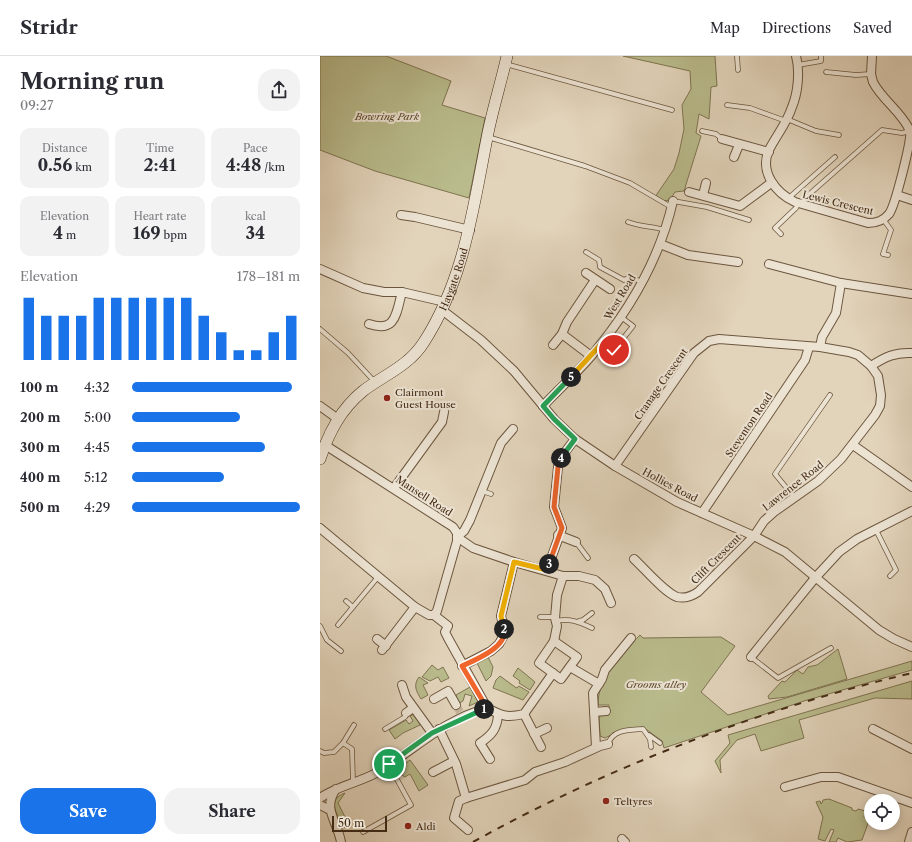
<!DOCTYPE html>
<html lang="en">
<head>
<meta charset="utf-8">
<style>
	body { margin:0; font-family:"Libre Caslon Text",serif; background:#f2f2f3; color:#2b2b33; height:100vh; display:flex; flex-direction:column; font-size:15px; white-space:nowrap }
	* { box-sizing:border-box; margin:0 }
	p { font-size:13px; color:#7c7c81 }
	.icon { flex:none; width:22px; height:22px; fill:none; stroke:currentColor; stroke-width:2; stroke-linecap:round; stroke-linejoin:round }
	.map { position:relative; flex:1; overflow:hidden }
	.side { display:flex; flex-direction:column; background:#fff; width:320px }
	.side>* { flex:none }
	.buttons { position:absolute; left:544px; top:738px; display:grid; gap:8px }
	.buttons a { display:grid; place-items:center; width:36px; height:36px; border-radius:50%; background:#fff; box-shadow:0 2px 10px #0003; font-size:20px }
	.scale { position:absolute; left:12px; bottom:10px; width:55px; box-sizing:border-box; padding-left:4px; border:2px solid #452c15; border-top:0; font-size:11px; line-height:14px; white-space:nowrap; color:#452c15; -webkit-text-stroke:3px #ece3d3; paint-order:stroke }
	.pin { position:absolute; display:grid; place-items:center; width:34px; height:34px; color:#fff; margin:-17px; border:2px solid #fff; border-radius:50%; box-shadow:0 1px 4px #0007 }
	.km { position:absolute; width:20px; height:20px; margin:-10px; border-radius:50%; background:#222; color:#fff; font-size:11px; line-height:20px; text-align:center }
	.round { display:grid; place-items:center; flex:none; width:42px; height:42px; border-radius:16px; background:#f2f2f3 }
	.headline { display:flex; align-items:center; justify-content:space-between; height:68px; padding:0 20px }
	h1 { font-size:22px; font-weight:700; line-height:30px }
	.stats { display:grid; grid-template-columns:repeat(3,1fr); gap:6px; height:68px; padding:4px 20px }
	.stats div { display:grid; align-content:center; border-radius:10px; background:#f2f2f3; text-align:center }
	.stats b { font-size:17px; font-weight:700 }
	.stats small { font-size:11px; font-weight:400 }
	.stats p { font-size:11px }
	.chart { height:112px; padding:8px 20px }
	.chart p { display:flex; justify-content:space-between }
	.chart svg { width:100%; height:72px; margin-top:4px; stroke:#1a73e8; stroke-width:6 }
	.action { display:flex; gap:8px; margin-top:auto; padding:8px 20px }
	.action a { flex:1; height:46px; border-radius:16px; background:#1a73e8; color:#fff; font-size:16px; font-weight:700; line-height:46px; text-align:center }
	.action a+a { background:#f2f2f3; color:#2b2b33 }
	ul { padding:0 20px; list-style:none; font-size:13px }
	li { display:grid; grid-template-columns:64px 48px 1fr; align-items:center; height:30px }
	li i { height:10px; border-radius:5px; background:#1a73e8 }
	header { display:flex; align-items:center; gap:24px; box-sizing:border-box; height:56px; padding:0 20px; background:#fff; border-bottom:1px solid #e1e1e2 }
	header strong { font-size:19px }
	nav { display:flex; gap:22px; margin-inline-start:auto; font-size:14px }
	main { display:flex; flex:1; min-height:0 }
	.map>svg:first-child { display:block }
	.green { fill:#b9bb8c; stroke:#7f7450 }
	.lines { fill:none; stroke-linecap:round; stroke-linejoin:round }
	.street-tunnel { stroke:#c3b29a; stroke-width:8; stroke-dasharray:8 4; stroke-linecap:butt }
	.lane-casing { stroke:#6c563e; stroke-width:5.5 }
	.street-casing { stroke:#6c563e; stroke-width:10 }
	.secondary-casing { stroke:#452c15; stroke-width:12 }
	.lane { stroke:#ece3d3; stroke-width:4 }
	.street { stroke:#ece3d3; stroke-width:8 }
	.secondary { stroke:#ece3d3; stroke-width:11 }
	.rail { stroke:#452c15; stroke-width:2; stroke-dasharray:7 7; stroke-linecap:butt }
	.split-1-casing { stroke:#fff; stroke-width:8 }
	.split-2-casing { stroke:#fff; stroke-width:8 }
	.split-3-casing { stroke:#fff; stroke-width:8 }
	.split-4-casing { stroke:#fff; stroke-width:8 }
	.split-5-casing { stroke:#fff; stroke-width:8 }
	.split-6-casing { stroke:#fff; stroke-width:8 }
	.split-1 { stroke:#22a559; stroke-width:5 }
	.split-2 { stroke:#f0652b; stroke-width:5 }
	.split-3 { stroke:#f5b400; stroke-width:5 }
	.split-4 { stroke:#f0652b; stroke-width:5 }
	.split-5 { stroke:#22a559; stroke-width:5 }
	.split-6 { stroke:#f5b400; stroke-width:5 }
	.poi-dot { fill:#8f2418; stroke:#ece3d3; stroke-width:1.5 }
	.labels { text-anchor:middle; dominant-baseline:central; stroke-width:4; stroke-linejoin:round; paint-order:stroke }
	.park-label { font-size:10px; font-style:italic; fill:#5c492d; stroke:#ece3d3 }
	.street-label { font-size:10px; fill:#452c15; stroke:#ece3d3 }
	.poi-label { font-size:10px; fill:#452c15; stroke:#ece3d3; text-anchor:start }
</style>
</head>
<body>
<header>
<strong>Stridr</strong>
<nav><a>Map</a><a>Directions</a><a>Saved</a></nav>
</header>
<main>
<section class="side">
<div class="headline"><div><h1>Morning run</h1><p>09:27</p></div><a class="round"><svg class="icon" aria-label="share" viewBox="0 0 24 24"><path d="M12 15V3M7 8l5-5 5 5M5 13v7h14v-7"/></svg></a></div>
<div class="stats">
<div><p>Distance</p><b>0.56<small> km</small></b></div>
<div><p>Time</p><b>2:41</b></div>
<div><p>Pace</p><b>4:48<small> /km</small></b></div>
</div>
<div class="stats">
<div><p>Elevation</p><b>4<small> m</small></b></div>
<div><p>Heart rate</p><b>169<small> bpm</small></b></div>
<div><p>kcal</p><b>34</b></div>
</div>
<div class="chart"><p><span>Elevation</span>178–181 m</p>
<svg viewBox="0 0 160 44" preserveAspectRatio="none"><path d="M5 44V6M15 44V17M25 44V17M35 44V17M45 44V6M55 44V6M65 44V6M75 44V6M85 44V6M95 44V6M105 44V17M115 44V27M125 44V38M135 44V38M145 44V27M155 44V17"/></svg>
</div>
<ul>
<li><b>100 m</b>4:32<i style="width:95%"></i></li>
<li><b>200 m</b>5:00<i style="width:64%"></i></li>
<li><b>300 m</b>4:45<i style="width:79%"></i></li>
<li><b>400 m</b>5:12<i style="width:55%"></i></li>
<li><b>500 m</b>4:29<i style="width:100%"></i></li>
</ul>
<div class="action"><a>Save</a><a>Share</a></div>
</section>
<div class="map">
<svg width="592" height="786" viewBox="0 0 592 786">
	<rect width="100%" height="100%" fill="#e2d4bb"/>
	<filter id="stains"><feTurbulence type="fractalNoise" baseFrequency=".005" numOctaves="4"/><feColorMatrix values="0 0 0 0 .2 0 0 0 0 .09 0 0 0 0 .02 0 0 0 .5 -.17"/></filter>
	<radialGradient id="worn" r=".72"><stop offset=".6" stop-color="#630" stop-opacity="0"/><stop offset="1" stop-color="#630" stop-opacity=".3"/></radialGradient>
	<g class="green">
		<polygon points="0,0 66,0 131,25 122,49 165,62 149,142 55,115 0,94"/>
		<polygon points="303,0 395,0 397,30 391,31 389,63 379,58 376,77 381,80 364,135 355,136 350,144 342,145 335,141 354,113 359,97 364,73 362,49 371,33 370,15"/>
		<path d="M320,579l3,3 78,-1 14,9 -34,46 27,23 184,-54v9l-108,31 -140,47 -2,-7 -19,-14 -22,3 -16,8 -5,-2 -1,-20 10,-1v-10h-11c0,-29 23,-51 42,-70z"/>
		<polygon points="518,593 527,623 467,641 449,643 448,640 462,625 465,626 477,614 483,618 488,611 497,609"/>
		<polygon points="168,601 173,611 171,620 166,625 157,607"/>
		<polygon points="112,609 118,614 123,611 129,622 121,626 118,621 110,625 102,621"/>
		<polygon points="198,612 215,626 210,634 199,627 200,625 193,620"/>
		<polygon points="180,620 195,631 197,632 199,630 209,636 203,644 173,632 176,624"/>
		<path d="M99,621l9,6 -5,2 5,10 -7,4c-5,-8 -8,-14 -2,-22z"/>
		<polygon points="592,625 592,643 555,642 479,664 484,682 441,695 435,678 417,684 400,704 401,717 395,705 410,687 408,679"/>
		<polygon points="150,631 158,646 149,650 152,640 145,638 143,645 138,648 136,639"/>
		<polygon points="94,658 101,666 100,669 83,677 75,683 69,674 86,664 89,668 93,665 90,660"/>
		<polygon points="90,704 108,729 99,735 90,718 85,721 80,718 83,709"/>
		<path d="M25,737l-7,10 11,22 -4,3c-8,-13 -19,-28 0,-35z"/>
		<polygon points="509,743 532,752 532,754 536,755 538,753 545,755 544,761 548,762 550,759 551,759 542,784 527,786 518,782 516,786 509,786 514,774 511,773 505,785 498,783 503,761 496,746 500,745 501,748 502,747 503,744"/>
	</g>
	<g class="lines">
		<polyline class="street-tunnel" points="136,649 140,656"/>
		<g class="lane-casing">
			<g id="lane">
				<polyline points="417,0 418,14"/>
				<polyline points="186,8 352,54"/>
				<polyline points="478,9 501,5 501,0"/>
				<polyline points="506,16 536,19 551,18"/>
				<polyline points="407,49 430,52 466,65"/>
				<polyline points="467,63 496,75 519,79"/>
				<polyline points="382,75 396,78 402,83"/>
				<polyline points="168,81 265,110 310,127 351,151"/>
				<polyline points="470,143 472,139 515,101"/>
				<polyline points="353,145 387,151 429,164"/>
				<polyline points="483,148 485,142 562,74 582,77 590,75"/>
				<polyline points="563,163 571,174 563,198 568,199"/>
				<path d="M308,166c13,5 24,4 37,8"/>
				<polyline points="461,178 455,172 476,152 478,147"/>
				<polyline points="266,196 279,204 280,211 304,224 310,221 322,226"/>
				<polyline points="0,273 28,297 54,325"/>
				<polyline points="283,286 294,294 313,270 301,261"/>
				<polyline points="162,435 171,438"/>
				<polyline points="474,441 455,418 510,339"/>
				<polyline points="556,474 576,514 570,520"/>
				<polyline points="256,486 268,502"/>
				<polyline points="26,545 33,551"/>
				<polyline points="220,561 235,561"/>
				<path d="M236,565c14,-3 23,1 36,7"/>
				<polyline points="259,565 263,564 272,557"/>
				<polyline points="18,569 58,521"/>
				<polyline points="0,570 7,584 21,595"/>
				<polyline points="431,601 458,622 511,592"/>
				<polyline points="65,673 85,661 86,657"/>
				<polyline points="329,679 340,687"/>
				<polyline points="23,687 32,693 33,726"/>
				<path d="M288,688c5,-15 22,-14 35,-15l7,10 1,8"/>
				<polyline points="0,695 4,697 14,696 23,687 34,669"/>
				<polyline points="43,776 91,749 69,709"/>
			</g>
		</g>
		<g class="street-casing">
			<g id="street">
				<path d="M476,0c4,15 2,37 -4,51 -5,16 -16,29 -23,43 -10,22 7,43 26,52l73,21c9,0 15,-2 21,-9 6,-8 23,-74 21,-83 -8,-19 -28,-31 -37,-49l-2,-8 1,-18"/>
				<polyline points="402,83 449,96"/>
				<polyline points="414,101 419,89"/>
				<polyline points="369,136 420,150 451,127"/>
				<polyline points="383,139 386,127"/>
				<polyline points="577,139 592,144"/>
				<polyline points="81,159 95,161 150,174"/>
				<polyline points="340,188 368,199 418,206"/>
				<polyline points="449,208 521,227 592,238"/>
				<polyline points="0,213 43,232 64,236 82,236 125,246"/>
				<polyline points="266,217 290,233"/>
				<polyline points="122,254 161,284 194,315 234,363 255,383 295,410 357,446 434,480 465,496 559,574 574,583 592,591"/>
				<path d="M49,268c27,9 27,-10 33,-32"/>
				<polyline points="233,289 242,278"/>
				<polyline points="500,291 502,281 516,257 521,227"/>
				<polyline points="271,300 242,278 247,266 275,224"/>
				<path d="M551,310c14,-9 24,-14 41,-13"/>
				<polyline points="0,350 18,363"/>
				<path d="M223,350c16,-17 34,-33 49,-51 37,-44 68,-97 81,-154"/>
				<polyline points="193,373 181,387 150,464 144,475 137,481 153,492 194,506 243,520 259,520 275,524 285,533 291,547"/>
				<polyline points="5,389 133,471 137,477 137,485 117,555 114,559"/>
				<polyline points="533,389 592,431"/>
				<path d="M295,410l79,-113 15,-12 10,-2 101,8 29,5 9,3 13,11 7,10 3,19 -1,11 -5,9 -34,44 -23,22 -44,31 -10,9 -10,15 -56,56c-6,4 -13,7 -21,5 -13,-5 -32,-28 -43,-38"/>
				<polyline points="74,432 122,366 124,356"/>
				<polyline points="382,457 485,304 489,291"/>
				<polyline points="0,472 95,551 109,559 114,559"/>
				<polyline points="238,479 256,486"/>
				<polyline points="227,514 242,472 234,451 238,411 242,400 255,383"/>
				<polyline points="114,559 128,570 125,576 128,582 167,652"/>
				<polyline points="57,583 66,590"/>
				<polygon points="234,585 257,601 241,623 219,607"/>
				<polyline points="234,585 237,570 235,562 237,539 243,520"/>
				<polyline points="62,594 95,551"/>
				<polyline points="431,601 495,522 519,496 537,483 592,455"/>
				<polyline points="142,610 171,595 179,588 185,577 181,560 194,506"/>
				<polyline points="250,611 279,628"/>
				<polyline points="82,629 86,641 112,677"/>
				<polyline points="114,643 128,635 136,649"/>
				<polyline points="274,656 286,655"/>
				<polyline points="86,657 93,652"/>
				<polyline points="204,658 221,691"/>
				<polyline points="119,673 136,708 146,742 205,724 215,716 245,706 280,690 288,688"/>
				<polyline points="553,673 592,693"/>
				<polyline points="214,678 227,672"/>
				<polyline points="276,691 273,637 282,623 285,614 311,582"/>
				<path d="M170,703l-10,-16c12,-8 17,-14 18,-28"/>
				<polyline points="113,716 134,705"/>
				<polyline points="465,731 501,721 518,721 592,747"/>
				<path d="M16,733c-14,20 1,31 5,53"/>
				<path d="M0,742c17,-12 38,-15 56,-25 37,-22 67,-53 111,-65 15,8 20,10 37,6l29,-41"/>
				<polyline points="146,742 139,745 134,762 148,774"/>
				<polyline points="0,749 10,754"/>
				<polyline points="302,783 305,786"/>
				<polyline points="589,786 592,776"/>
			</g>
		</g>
		<g class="secondary-casing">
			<g id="secondary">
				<path id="s1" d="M0,403c9,-27 21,-50 43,-68 21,-16 46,-25 61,-49 40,-62 49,-133 63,-204 5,-27 14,-55 20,-82"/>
			</g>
		</g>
		<use href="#lane" class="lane"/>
		<use href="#street" class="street"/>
		<use href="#secondary" class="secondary"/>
		<path class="rail" d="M153,786c137,-76 287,-133 439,-169"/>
	</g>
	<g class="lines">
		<g class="split-1-casing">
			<polyline id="split-1" points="69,708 112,677 164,653"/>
		</g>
		<g class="split-2-casing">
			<path id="split-2" d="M164,653l3,-1 -25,-42c13,-6 46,-19 42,-37"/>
		</g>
		<g class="split-3-casing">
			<polyline id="split-3" points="184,573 181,560 194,506 227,514 229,508"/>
		</g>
		<g class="split-4-casing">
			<polyline id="split-4" points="229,508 242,472 234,451 238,411 241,402"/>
		</g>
		<g class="split-5-casing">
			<polyline id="split-5" points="241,402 255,383 234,363 223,350 251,321"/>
		</g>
		<g class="split-6-casing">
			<polyline id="split-6" points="251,321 283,286 294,294"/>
		</g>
		<use href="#split-1" class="split-1"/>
		<use href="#split-2" class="split-2"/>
		<use href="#split-3" class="split-3"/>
		<use href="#split-4" class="split-4"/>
		<use href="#split-5" class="split-5"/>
		<use href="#split-6" class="split-6"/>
	</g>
	<g class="poi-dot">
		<circle cx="67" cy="342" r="4"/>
		<circle cx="286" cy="745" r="4"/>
		<circle cx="88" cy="770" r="4"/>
	</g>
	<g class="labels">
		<g class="park-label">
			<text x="67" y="60">Bowring Park</text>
			<text x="336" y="628">Grooms alley</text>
		</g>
		<g class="street-label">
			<text transform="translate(518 147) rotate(14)">Lewis Crescent</text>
			<text stroke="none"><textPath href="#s1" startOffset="230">Haygate Road</textPath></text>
			<text transform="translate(300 241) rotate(-59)">West Road</text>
			<text transform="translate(341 328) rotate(-55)">Cranage Crescent</text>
			<text transform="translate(429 369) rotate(-56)">Steventon Road</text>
			<text transform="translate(350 429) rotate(28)">Hollies Road</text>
			<text transform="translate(473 430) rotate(-38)">Lawrence Road</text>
			<text transform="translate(104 440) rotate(33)">Mansell Road</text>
			<text transform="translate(396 503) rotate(-45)">Clift Crescent</text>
		</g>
		<g class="poi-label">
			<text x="75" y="336">Clairmont<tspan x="75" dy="12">Guest House</tspan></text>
			<text x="294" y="745">Teltyres</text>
			<text x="96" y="770">Aldi</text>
		</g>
	</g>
	<rect width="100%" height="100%" filter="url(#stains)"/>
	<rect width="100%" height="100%" fill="url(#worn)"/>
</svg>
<div class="buttons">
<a><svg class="icon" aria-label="locate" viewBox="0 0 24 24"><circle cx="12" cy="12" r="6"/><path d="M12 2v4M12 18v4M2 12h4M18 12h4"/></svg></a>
</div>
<div class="scale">50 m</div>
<div class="pin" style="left:69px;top:708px;background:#1e9e55"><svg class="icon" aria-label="arrive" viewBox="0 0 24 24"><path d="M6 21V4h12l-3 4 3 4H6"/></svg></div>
<div class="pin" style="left:294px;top:294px;background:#d93025"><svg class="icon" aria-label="check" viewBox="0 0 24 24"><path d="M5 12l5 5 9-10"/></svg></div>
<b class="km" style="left:164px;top:653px">1</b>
<b class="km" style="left:184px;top:573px">2</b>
<b class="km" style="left:229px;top:508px">3</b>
<b class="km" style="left:241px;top:402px">4</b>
<b class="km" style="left:251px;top:321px">5</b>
</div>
</main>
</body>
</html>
